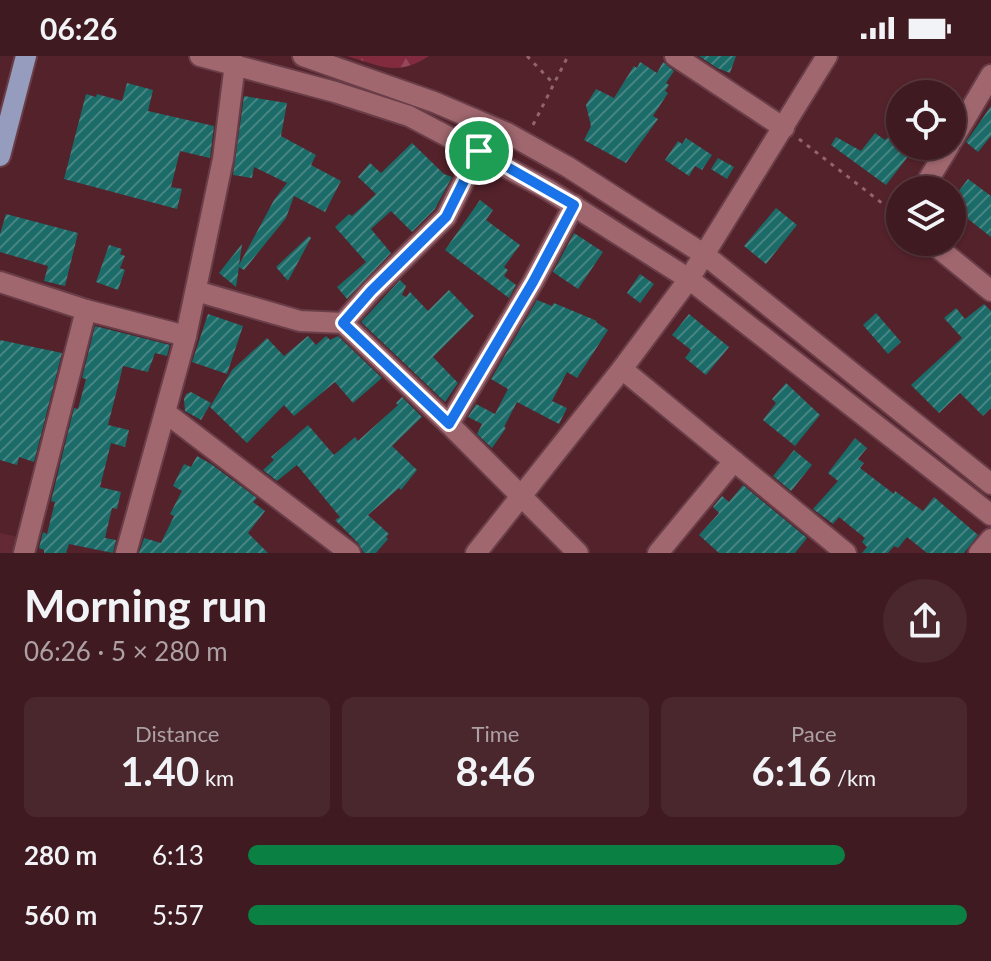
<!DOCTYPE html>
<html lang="en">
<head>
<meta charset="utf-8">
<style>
	body { margin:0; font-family:Lato,sans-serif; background:#4a272d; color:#f1f3f6; height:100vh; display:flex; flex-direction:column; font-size:30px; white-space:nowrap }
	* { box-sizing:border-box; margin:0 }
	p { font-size:26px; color:#ada1a5 }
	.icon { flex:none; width:44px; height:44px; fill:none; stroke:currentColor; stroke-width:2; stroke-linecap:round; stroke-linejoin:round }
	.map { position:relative; height:497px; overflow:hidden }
	.drawer { display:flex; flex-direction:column; background:#3f1a20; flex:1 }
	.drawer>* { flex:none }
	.tools { position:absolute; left:886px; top:24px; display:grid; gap:16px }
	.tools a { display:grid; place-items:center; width:80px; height:80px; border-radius:50%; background:#3f1a20; box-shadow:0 2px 6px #0004,0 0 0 2px #58383e; font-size:40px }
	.pin { position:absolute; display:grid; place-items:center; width:68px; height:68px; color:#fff; margin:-34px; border:4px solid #fff; border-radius:50%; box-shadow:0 2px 8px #0007 }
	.round { display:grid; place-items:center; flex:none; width:84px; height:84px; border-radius:42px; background:#4a272d }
	.overview { display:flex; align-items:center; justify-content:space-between; height:136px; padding:0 24px }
	h1 { font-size:44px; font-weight:700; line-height:60px }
	.metrics { display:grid; grid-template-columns:repeat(3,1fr); gap:12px; height:136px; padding:8px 24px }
	.metrics div { display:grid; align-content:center; border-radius:12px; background:#4a272d; text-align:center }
	.metrics b { font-size:40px; font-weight:700 }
	.metrics small { font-size:22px; font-weight:400 }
	.metrics p { font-size:22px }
	ul { padding:0 24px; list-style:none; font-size:26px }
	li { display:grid; grid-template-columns:128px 96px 1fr; align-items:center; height:60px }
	li i { height:20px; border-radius:10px; background:#0b8043 }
	.status { display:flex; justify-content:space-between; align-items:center; height:56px; padding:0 40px; background:#3f1a20; direction:ltr }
	.status svg { height:22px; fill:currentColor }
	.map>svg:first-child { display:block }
	.built { fill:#632934 }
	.forest { fill:url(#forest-firs) }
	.building { fill:url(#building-hatch) }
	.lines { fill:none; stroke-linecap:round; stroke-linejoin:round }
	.minor-casing { stroke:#693e48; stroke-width:24 }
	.major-casing { stroke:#693e48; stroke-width:24 }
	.path { stroke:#90656c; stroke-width:3; stroke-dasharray:4 6; stroke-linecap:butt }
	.minor { stroke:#a0676f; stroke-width:20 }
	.major { stroke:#969cbd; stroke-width:20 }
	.route-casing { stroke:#fff; stroke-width:16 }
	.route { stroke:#1a73e8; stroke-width:10 }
</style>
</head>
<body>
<div class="status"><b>06:26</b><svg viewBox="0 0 49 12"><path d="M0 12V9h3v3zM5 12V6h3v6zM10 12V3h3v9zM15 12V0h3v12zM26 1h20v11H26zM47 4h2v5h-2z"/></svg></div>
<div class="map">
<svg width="991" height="497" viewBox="0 0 991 497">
	<defs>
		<pattern id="forest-firs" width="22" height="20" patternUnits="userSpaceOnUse" patternTransform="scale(2)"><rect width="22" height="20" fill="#822b3e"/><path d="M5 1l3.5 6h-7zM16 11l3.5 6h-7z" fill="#944859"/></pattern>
		<pattern id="building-hatch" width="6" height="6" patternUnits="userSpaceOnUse" patternTransform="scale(2)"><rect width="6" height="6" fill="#1b6b68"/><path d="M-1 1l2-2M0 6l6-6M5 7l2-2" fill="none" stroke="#478583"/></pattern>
	</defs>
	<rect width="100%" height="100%" fill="#54222b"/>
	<polygon class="built" points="0,477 18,481 14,497 0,497"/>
	<path class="forest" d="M347,0h82c-32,21 -48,10 -82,0z"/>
	<g class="building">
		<polygon points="699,0 736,0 730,17 717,12"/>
		<polygon points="640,6 657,17 663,6 674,15 666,27 669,29 665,35 668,37 653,60 658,63 626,107 584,84 591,70 586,49 596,33 614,42 634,10 637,12"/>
		<polygon points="127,27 153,34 148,55 214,70 210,102 180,95 171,131 182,133 177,153 64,123 86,38 96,41 97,38 122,45"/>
		<polygon points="244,40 287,47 281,80 316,99 311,109 341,125 325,156 294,140 286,162 244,214 239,211 236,231 219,217 242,188 239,209 274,144 287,127 254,111 252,122 233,119"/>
		<polygon points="991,50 991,80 978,96 966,86"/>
		<polygon points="875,77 885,84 888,81 900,90 916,90 886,129 831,89 836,81 861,95"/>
		<polygon points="686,82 712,99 702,114 695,110 689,120 665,104 678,85 682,88"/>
		<polygon points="412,87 444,118 452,121 435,153 412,176 391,155 371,173 391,197 347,243 337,231 366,206 335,171 349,158 352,160 376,138 358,121 370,107 381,117"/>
		<polygon points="718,102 734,111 727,123 711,113"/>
		<polygon points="968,123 991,140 991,181 963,159 952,173 952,144"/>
		<polygon points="480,144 493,154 486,164 520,189 504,211 508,214 504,220 516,229 509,242 445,194"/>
		<polygon points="776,152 797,169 766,208 744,190"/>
		<polygon points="6,158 78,177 65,230 44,225 48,210 0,196 0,178"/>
		<polygon points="574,177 603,196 578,233 553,216"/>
		<polygon points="309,180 311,182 288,225 276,211"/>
		<polygon points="109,189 122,193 120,198 125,200 120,212 125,214 118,234 96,226"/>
		<polygon points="640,218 654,228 640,247 627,237"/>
		<polygon points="400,224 406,230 402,239 406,241 410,236 428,255 449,234 474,260 433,301 458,327 445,346 361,266"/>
		<polygon points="537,244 552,250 554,247 597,265 596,266 608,274 577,322 567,316 552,345 567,352 559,368 517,346 504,371 506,372 492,392 477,378 482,368 468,361 476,348 495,358 508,333 491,323"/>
		<polygon points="984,248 991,255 991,352 983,360 960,337 939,357 911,329 962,282 944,262 956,252 965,263"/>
		<polygon points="876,257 901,286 888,298 863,269"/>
		<polygon points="208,258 243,270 227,318 192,306"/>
		<polygon points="689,258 729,291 706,319 685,302 691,294 672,279"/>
		<polygon points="95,270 170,289 167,300 155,297 148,316 123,310 108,369 129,374 125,391 111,387 100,431 121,436 117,453 112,452 105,482 116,484 113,497 69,488 66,497 44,497 44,494 39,492 43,476 47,478 55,446 51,445 74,352 78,353 86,323 82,322"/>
		<polygon points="308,280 316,289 326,280 330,284 338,280 382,322 353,347 335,326 294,360 284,349 247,387 210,351 232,314 267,282 284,300"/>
		<polygon points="0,284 62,297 34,406 19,401 17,409 0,404"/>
		<polygon points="786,327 820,359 795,390 763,364 776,347 772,343"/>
		<polygon points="191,336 211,347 201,364 185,355 184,343 186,338"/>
		<polygon points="402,341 422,361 392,390 417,414 401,434 399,432 368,459 389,478 386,481 388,483 376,497 364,497 358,487 335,464 340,461 297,409 277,425 263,414 274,404 271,401 308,369 334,399 355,381 358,385 398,349 396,347"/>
		<polygon points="855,382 867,392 858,403 864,407 860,412 894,438 895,435 923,455 934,441 978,479 964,497 927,497 907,481 898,492 894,490 888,497 862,497 867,491 862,486 865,482 839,461 833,468 813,453 838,425 828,417"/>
		<polygon points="794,394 812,409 791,435 773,420"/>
		<polygon points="197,400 211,408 257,442 253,446 265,455 248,477 268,497 139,497 144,482 161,487 174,460 170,458 182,435 173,430 184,408 191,411"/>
		<polygon points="743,429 807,482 795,497 719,497 699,479 719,457 713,451 722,440 729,446"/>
	</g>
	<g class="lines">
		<g class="minor-casing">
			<g id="minor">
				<polyline points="200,0 335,36 409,60 547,133 689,223 991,459"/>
				<polyline points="303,0 434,46 507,77 568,111 705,199 991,428"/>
				<polyline points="675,0 784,72"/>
				<polyline points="952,85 991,19"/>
				<polyline points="922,134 949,90"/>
				<polyline points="931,186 991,235"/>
				<polyline points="0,226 86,254 186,280"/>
				<polyline points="196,235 300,265 343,267 449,368 578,497"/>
				<polyline points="343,267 371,235 446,161 479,95"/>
				<polyline points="622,313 734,405"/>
				<polyline points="166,357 350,497"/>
				<polyline points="449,368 533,226 574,149"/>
				<polyline points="24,497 86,254"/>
				<polyline points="126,497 186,280 223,103 235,8"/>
				<polyline points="476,497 622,313 689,223 827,0"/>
				<polyline points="658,497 734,405 846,497"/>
				<polyline points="979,497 991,483"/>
			</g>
		</g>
		<g class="major-casing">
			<polyline id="major" points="0,100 26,0"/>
		</g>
		<g class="path">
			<polyline points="527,0 554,28"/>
			<polyline points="533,69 568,0"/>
			<polyline points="799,83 900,161"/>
		</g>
		<use href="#minor" class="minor"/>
		<use href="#major" class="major"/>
	</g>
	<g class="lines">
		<g class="route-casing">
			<polygon id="route" points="479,95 574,149 533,226 449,368 343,267 371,235 446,161"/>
		</g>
		<use href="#route" class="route"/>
	</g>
</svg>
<div class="tools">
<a><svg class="icon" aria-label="locate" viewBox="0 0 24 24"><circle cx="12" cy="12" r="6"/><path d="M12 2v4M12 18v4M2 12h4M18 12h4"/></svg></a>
<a><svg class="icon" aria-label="layers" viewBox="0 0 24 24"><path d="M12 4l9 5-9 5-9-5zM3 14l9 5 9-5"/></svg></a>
</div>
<div class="pin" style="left:479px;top:95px;background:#1e9e55"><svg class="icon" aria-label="arrive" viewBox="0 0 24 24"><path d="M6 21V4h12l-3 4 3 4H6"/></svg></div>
</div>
<section class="drawer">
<div class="overview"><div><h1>Morning run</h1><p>06:26 · 5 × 280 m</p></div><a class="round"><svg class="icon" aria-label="share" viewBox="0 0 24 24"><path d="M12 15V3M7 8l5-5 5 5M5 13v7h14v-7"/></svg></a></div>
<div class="metrics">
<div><p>Distance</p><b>1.40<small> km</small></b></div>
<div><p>Time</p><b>8:46</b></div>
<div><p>Pace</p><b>6:16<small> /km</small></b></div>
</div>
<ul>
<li><b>280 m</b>6:13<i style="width:83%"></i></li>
<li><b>560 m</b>5:57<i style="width:100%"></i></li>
</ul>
</section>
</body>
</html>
